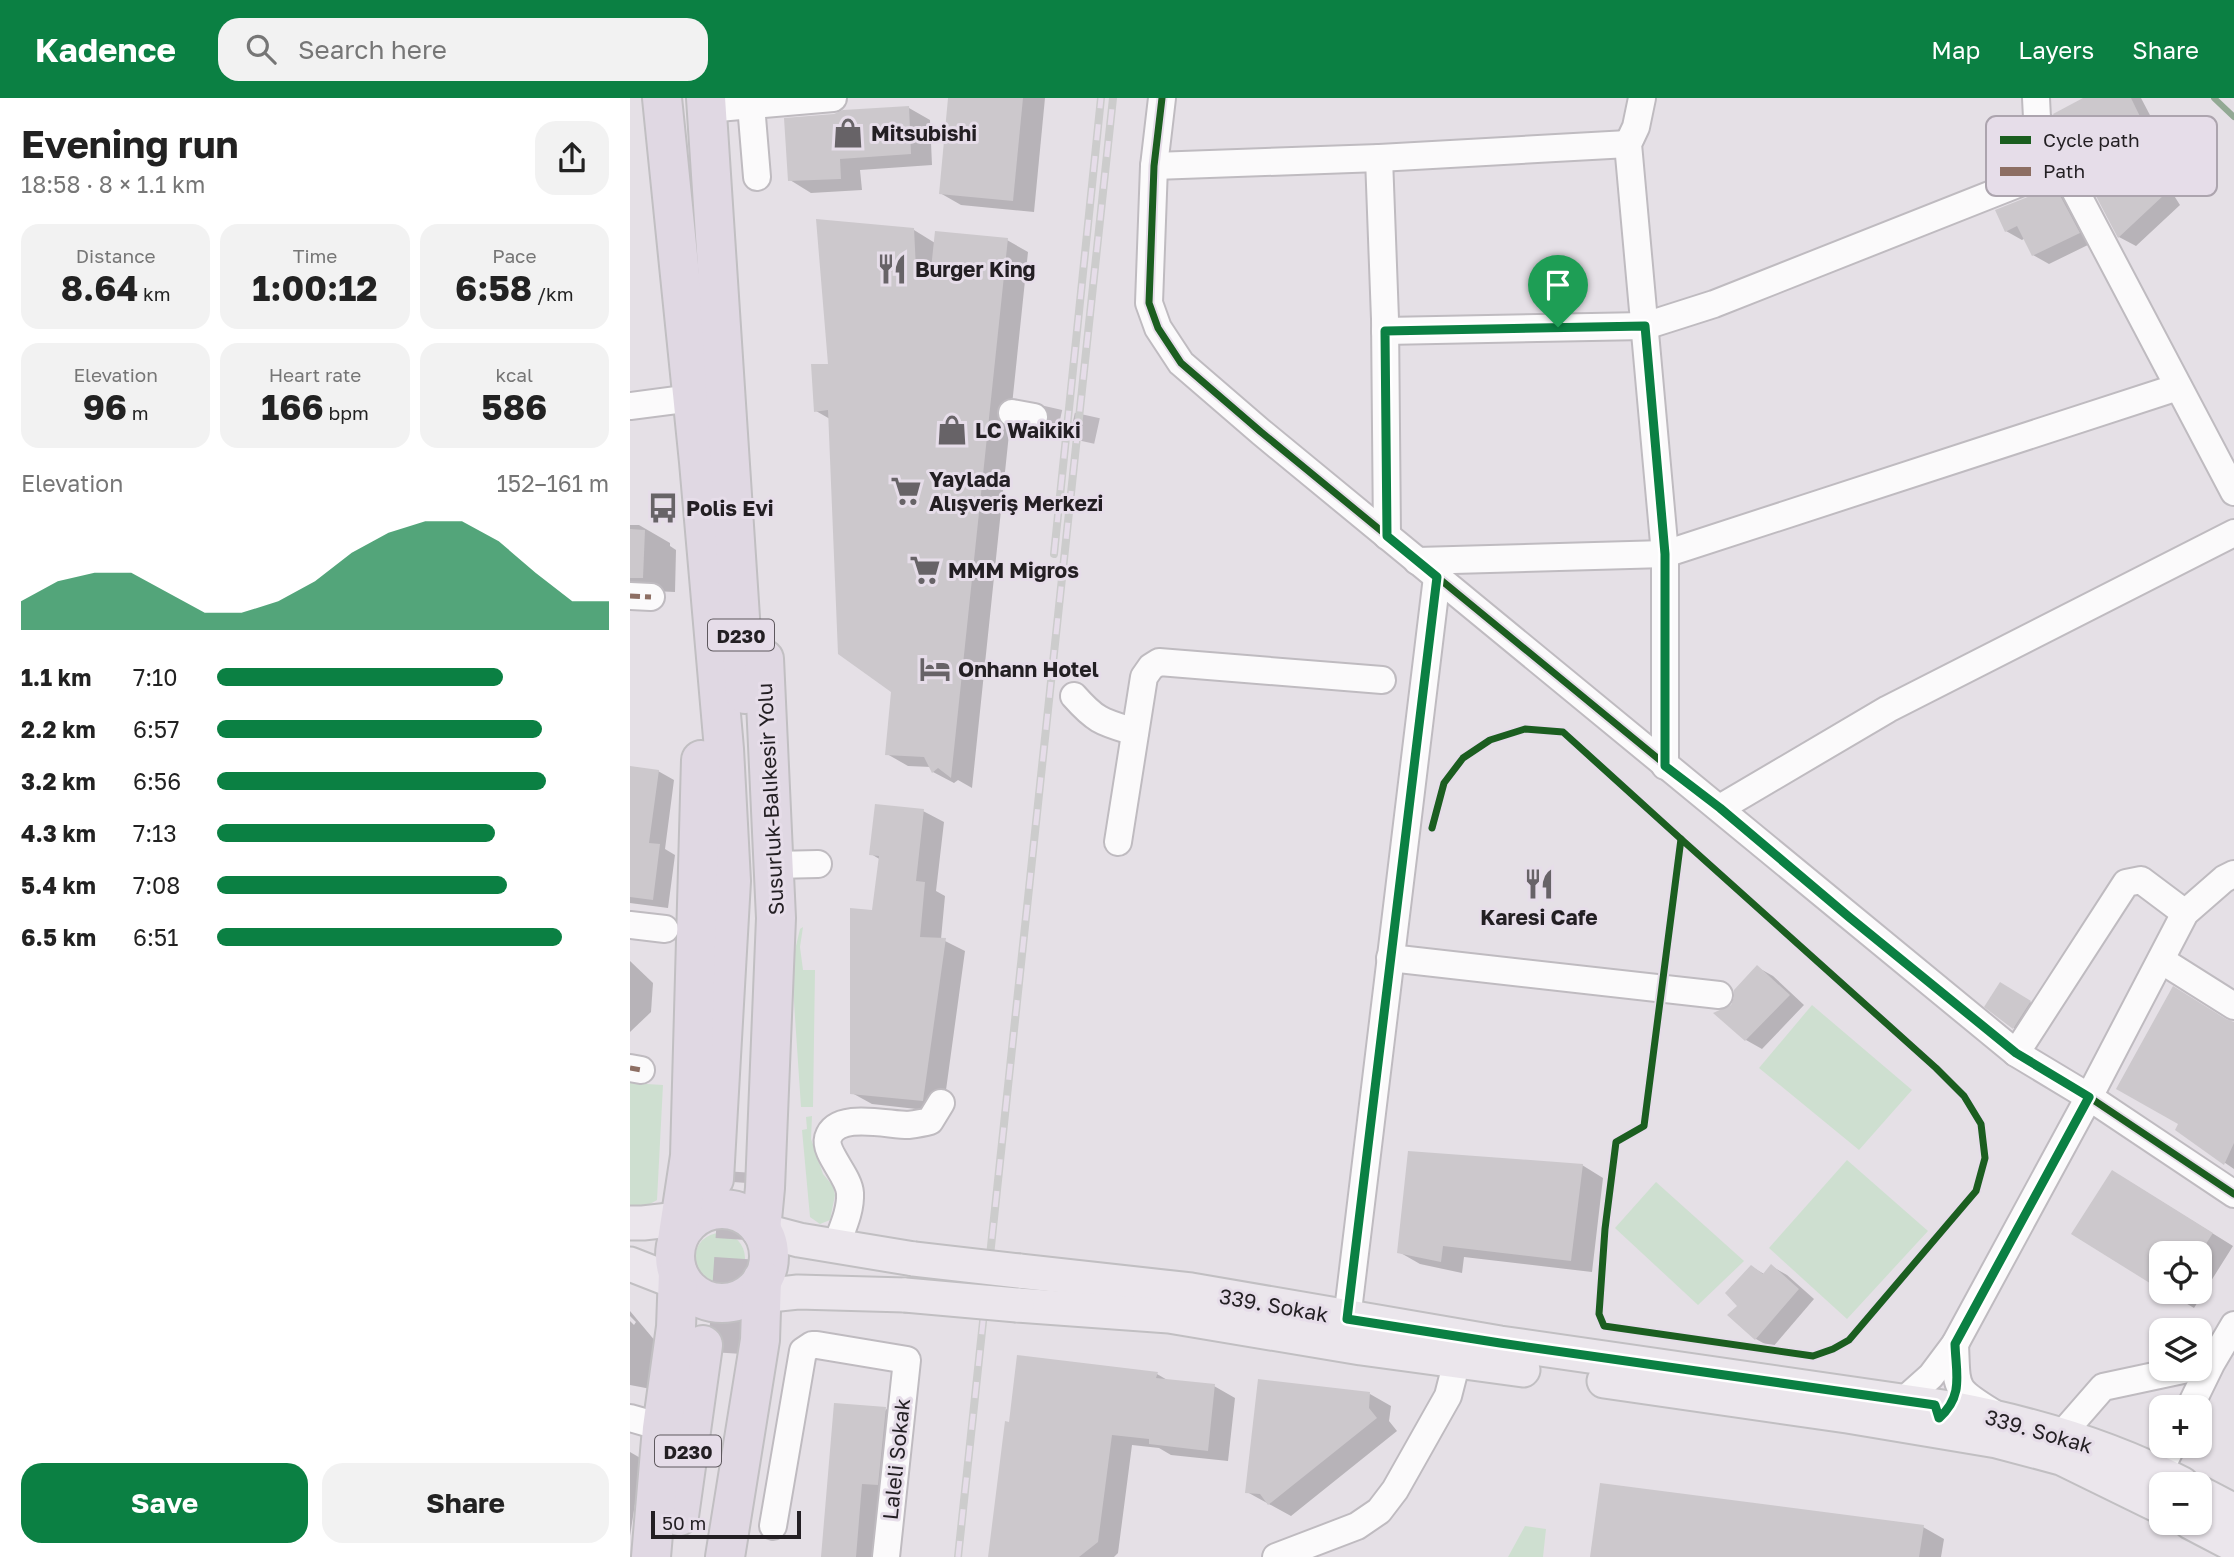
<!DOCTYPE html>
<html lang="en">
<head>
<meta charset="utf-8">
<style>
	body { margin:0; font-family:"Golos Text",sans-serif; background:#f2f2f2; color:#222; height:100vh; display:flex; flex-direction:column; font-size:26px; white-space:nowrap }
	* { box-sizing:border-box; margin:0 }
	p { font-size:23px; color:#767676 }
	.icon { flex:none; width:38px; height:38px; fill:none; stroke:currentColor; stroke-width:2; stroke-linecap:round; stroke-linejoin:round }
	.map { position:relative; flex:1; overflow:hidden }
	.panel { display:flex; flex-direction:column; background:#fff; width:630px }
	.panel>* { flex:none }
	.fabs { position:absolute; left:1519px; top:1143px; display:grid; gap:14px }
	.fabs a { display:grid; place-items:center; width:63px; height:63px; border-radius:14px; background:#fff; box-shadow:0 2px 5px #0004; font-size:35px }
	.scale { position:absolute; left:21px; bottom:18px; width:150px; box-sizing:border-box; padding-left:7px; border:4px solid #231f23; border-top:0; font-size:19px; line-height:24px; white-space:nowrap; color:#231f23; -webkit-text-stroke:5px #e6dde9; paint-order:stroke }
	.pin { position:absolute; display:grid; place-items:center; width:60px; height:60px; color:#fff; margin:-72px -30px; border-radius:50% 50% 50% 0; rotate:-45deg; box-shadow:0 0 7px #0007 }
	.pin .icon { rotate:45deg }
	.round { display:grid; place-items:center; flex:none; width:74px; height:74px; border-radius:21px; background:#f2f2f2 }
	.headline { display:flex; align-items:center; justify-content:space-between; height:119px; padding:0 21px }
	h1 { font-size:38px; font-weight:700; line-height:52px }
	.metrics { display:grid; grid-template-columns:repeat(3,1fr); gap:10px; height:119px; padding:7px 21px }
	.metrics div { display:grid; align-content:center; border-radius:18px; background:#f2f2f2; text-align:center }
	.metrics b { font-size:35px; font-weight:700 }
	.metrics small { font-size:19px; font-weight:400 }
	.metrics p { font-size:19px }
	.chart { height:196px; padding:14px 21px }
	.chart p { display:flex; justify-content:space-between }
	.chart svg { width:100%; height:126px; margin-top:7px; fill:#0b8043; opacity:.7 }
	.button { display:flex; gap:14px; margin-top:auto; padding:14px 21px }
	.button a { flex:1; height:80px; border-radius:21px; background:#0b8043; color:#fff; font-size:28px; font-weight:700; line-height:80px; text-align:center }
	.button a+a { background:#f2f2f2; color:#222 }
	ul { padding:0 21px; list-style:none; font-size:23px }
	li { display:grid; grid-template-columns:112px 84px 1fr; align-items:center; height:52px }
	li i { height:18px; border-radius:9px; background:#0b8043 }
	header { display:flex; align-items:center; gap:42px; box-sizing:border-box; height:98px; padding:0 35px; background:#0b8043; color:#fff }
	header strong { font-size:33px }
	nav { display:flex; gap:38px; margin-inline-start:auto; font-size:24px }
	.search { width:490px; height:63px; background:#f2f2f2; display:flex; align-items:center; gap:18px; box-sizing:border-box; padding:0 24px; border-radius:21px; color:#767676; font-size:26px }
	main { display:flex; flex:1; min-height:0 }
	.map>svg:first-child { display:block }
	.green { fill:#cedfd0 }
	.shadow { fill:#0003 }
	.lines { fill:none; stroke-linecap:round; stroke-linejoin:round }
	.stream { stroke:#92a994; stroke-width:6 }
	.building { fill:#ccc8cc }
	.minor-tunnel { stroke:#beb9bf; stroke-width:26; stroke-dasharray:26 13; stroke-linecap:butt }
	.highway-tunnel { stroke:#beb9bf; stroke-width:38; stroke-dasharray:38 19; stroke-linecap:butt }
	.minor-casing { stroke:#bfbbc0; stroke-width:30 }
	.major-casing { stroke:#c1bfc2; stroke-width:37 }
	.highway-casing { stroke:#c1bfc2; stroke-width:42 }
	.minor { stroke:#fbfafb; stroke-width:26 }
	.major { stroke:#ebe6ec; stroke-width:33 }
	.highway { stroke:#e0d8e3; stroke-width:38 }
	.rail-casing { stroke:#ccc; stroke-width:8 }
	.rail { stroke:#e6dde9; stroke-width:5; stroke-dasharray:16; stroke-linecap:butt }
	.major-bridge-casing { stroke:#c1bfc2; stroke-width:37; stroke-linecap:butt }
	.major-bridge { stroke:#ebe6ec; stroke-width:33 }
	.quiet { stroke:#8d6e63; stroke-width:5; stroke-dasharray:10 5; stroke-linecap:butt }
	.cycleway-casing { stroke:#e6dde9; stroke-width:11 }
	.cycleway { stroke:#1b5e20; stroke-width:7 }
	.route-casing { stroke:#fff; stroke-width:14 }
	.route { stroke:#0b8043; stroke-width:9 }
	.labels { text-anchor:middle; dominant-baseline:central; stroke-width:6; stroke-linejoin:round; paint-order:stroke }
	.shield { fill:#e6dde9; stroke:#5e585e; stroke-width:2 }
	.shield-label { font-size:19px; font-weight:bold; fill:#231f23 }
	.poi-label { font-size:21px; font-weight:bold; fill:#231f23; stroke:#e6dde9; text-anchor:start }
	.street-label { font-size:21px; fill:#231f23; stroke:#e6dde9 }
	.key { fill:#e6dde9; stroke:#aca4ae; stroke-width:2 }
	.key-label { font-size:19px; fill:#231f23 }
</style>
</head>
<body>
<header>
<strong>Kadence</strong>
<div class="search"><svg class="icon" aria-label="search" viewBox="0 0 24 24"><circle cx="10" cy="10" r="6"/><path d="M15 15l6 6"/></svg>Search here</div>
<nav><a>Map</a><a>Layers</a><a>Share</a></nav>
</header>
<main>
<section class="panel">
<div class="headline"><div><h1>Evening run</h1><p>18:58 · 8 × 1.1 km</p></div><a class="round"><svg class="icon" aria-label="share" viewBox="0 0 24 24"><path d="M12 15V3M7 8l5-5 5 5M5 13v7h14v-7"/></svg></a></div>
<div class="metrics">
<div><p>Distance</p><b>8.64<small> km</small></b></div>
<div><p>Time</p><b>1:00:12</b></div>
<div><p>Pace</p><b>6:58<small> /km</small></b></div>
</div>
<div class="metrics">
<div><p>Elevation</p><b>96<small> m</small></b></div>
<div><p>Heart rate</p><b>166<small> bpm</small></b></div>
<div><p>kcal</p><b>586</b></div>
</div>
<div class="chart"><p><span>Elevation</span>152–161 m</p>
<svg viewBox="0 0 160 44" preserveAspectRatio="none"><path d="M0 44V34L10 27L20 24L30 24L40 31L50 38L60 38L70 34L80 27L90 17L100 10L110 6L120 6L130 13L140 24L150 34L160 34V44z"/></svg>
</div>
<ul>
<li><b>1.1 km</b>7:10<i style="width:73%"></i></li>
<li><b>2.2 km</b>6:57<i style="width:83%"></i></li>
<li><b>3.2 km</b>6:56<i style="width:84%"></i></li>
<li><b>4.3 km</b>7:13<i style="width:71%"></i></li>
<li><b>5.4 km</b>7:08<i style="width:74%"></i></li>
<li><b>6.5 km</b>6:51<i style="width:88%"></i></li>
</ul>
<div class="button"><a>Save</a><a>Share</a></div>
</section>
<div class="map">
<svg width="1604" height="1459" viewBox="0 0 1604 1459">
	<rect width="100%" height="100%" fill="#e5e0e6"/>
	<g class="green">
		<polygon points="173,829 170,849 173,872 185,872 183,1009 171,1009 161,859 165,852 170,831"/>
		<polygon points="1182,907 1282,992 1229,1052 1129,970"/>
		<polygon points="0,985 33,987 27,1102 11,1111 0,1109"/>
		<polygon points="182,1018 181,1041 193,1076 203,1088 205,1097 200,1122 190,1126 180,1119 172,1032 177,1031 176,1019"/>
		<polygon points="1217,1062 1298,1133 1217,1221 1139,1150"/>
		<polygon points="1026,1084 1114,1163 1068,1207 985,1130"/>
		<circle cx="90" cy="1160" r="25"/>
		<polygon points="895,1428 916,1431 913,1459 878,1459"/>
	</g>
	<g class="shadow">
		<polygon points="320,0 415,0 404,114 331,107 310,95"/>
		<polygon points="1457,0 1511,0 1533,42 1544,49 1560,86 1543,96 1550,107 1506,148 1489,139 1425,16"/>
		<polygon points="279,10 300,22 302,67 230,72 232,92 181,95 160,82"/>
		<polygon points="1425,90 1441,99 1464,144 1419,166 1403,157 1395,140 1392,142 1376,133"/>
		<polygon points="284,132 305,145 377,142 398,154 342,690 328,682 324,685 303,674 301,669 278,668 257,656 263,593 200,321 186,313 200,268"/>
		<polygon points="0,427 9,427 40,445 40,448 46,452 45,494 0,492"/>
		<polygon points="0,669 28,673 44,682 35,751 45,757 38,810 0,805"/>
		<polygon points="293,713 314,724 306,793 315,798 311,841 335,853 313,1014 242,1006 222,995 251,762 241,756"/>
		<polygon points="0,863 23,885 21,914 0,934"/>
		<polygon points="1127,869 1143,878 1174,907 1132,951 1116,942 1087,916 1103,908"/>
		<polygon points="1370,886 1410,910 1394,935 1384,930"/>
		<polygon points="1603,925 1604,925 1604,1071 1547,1032"/>
		<polygon points="952,1067 973,1080 962,1174 834,1159 832,1175 790,1166 769,1154"/>
		<polygon points="1503,1086 1603,1148 1564,1210 1537,1194 1570,1194 1570,1155 1531,1155 1531,1190 1444,1135"/>
		<polygon points="1141,1168 1157,1177 1184,1201 1142,1250 1126,1241 1109,1208 1122,1169 1134,1176"/>
		<polygon points="0,1213 26,1244 21,1291 0,1287 0,1223 4,1227 6,1224 0,1218"/>
		<polygon points="527,1276 539,1283 584,1288 605,1300 598,1363 541,1357 529,1350 502,1347 488,1455 484,1459 359,1459"/>
		<polygon points="740,1296 761,1308 759,1323 767,1333 661,1418 617,1394"/>
		<polygon points="256,1311 277,1323 248,1459 193,1459"/>
		<polygon points="0,1354 12,1361 0,1438"/>
		<polygon points="1293,1429 1314,1441 1311,1459 962,1459"/>
	</g>
	<g class="lines">
		<polyline class="stream" points="1584,0 1604,19"/>
	</g>
	<g class="building">
		<polygon points="318,0 393,0 383,103 309,96"/>
		<polygon points="1453,0 1501,0 1521,41 1528,38 1545,77 1527,86 1534,97 1488,140 1423,16"/>
		<polygon points="279,8 281,56 210,61 211,81 158,83 154,20 204,16 213,12"/>
		<polygon points="1425,88 1450,135 1402,158 1387,128 1375,134 1365,112"/>
		<polygon points="186,121 284,130 286,171 301,171 305,133 378,140 321,680 308,670 302,675 294,659 255,657 261,594 208,556 198,312 184,314 181,266 198,266"/>
		<polygon points="0,431 15,432 13,480 0,480"/>
		<polygon points="0,668 29,672 19,745 30,746 23,802 0,799"/>
		<polygon points="245,706 294,711 286,783 295,784 290,839 316,840 293,1003 220,996 220,810 242,812 249,758 239,757"/>
		<polygon points="1127,867 1160,897 1115,943 1083,915 1101,907 1104,899 1104,892"/>
		<polygon points="1370,884 1401,903 1383,931 1354,909"/>
		<polygon points="1543,888 1596,921 1604,924 1604,1045 1594,1067 1545,1032 1548,1026 1486,991"/>
		<polygon points="778,1053 953,1066 941,1163 813,1148 811,1164 767,1155"/>
		<polygon points="1482,1072 1583,1135 1570,1155 1531,1155 1531,1192 1441,1136"/>
		<polygon points="1141,1166 1169,1191 1125,1242 1097,1217 1107,1208 1095,1195 1121,1167 1133,1176"/>
		<polygon points="387,1257 528,1274 526,1280 585,1286 578,1353 519,1346 519,1341 482,1337 468,1444 449,1459 358,1459 375,1323 379,1324"/>
		<polygon points="628,1281 740,1294 739,1310 747,1320 638,1407 630,1396 615,1395"/>
		<polygon points="204,1305 256,1309 248,1387 232,1386 226,1459 191,1459"/>
		<polygon points="970,1385 1294,1427 1289,1459 960,1459"/>
	</g>
	<g class="lines">
		<polyline class="minor-tunnel" points="404,319 467,333"/>
		<polyline class="highway-tunnel" points="97,1255 109,1074"/>
		<g class="minor-casing">
			<g id="minor">
				<polyline points="532,0 524,68 519,205 528,230 551,265 631,334 1386,955 1459,999 1604,1096"/>
				<polyline points="1012,0 1006,29 998,46 1035,456 1035,668"/>
				<polyline points="1406,0 1407,20 1604,394"/>
				<polyline points="121,7 127,79"/>
				<polyline points="77,11 203,0"/>
				<polyline points="749,60 755,221 757,438"/>
				<polyline points="524,68 749,60 998,46"/>
				<polyline points="755,233 1015,228 1084,206 1433,68"/>
				<polyline points="0,308 62,300"/>
				<polyline points="382,315 404,319"/>
				<polyline points="787,463 1035,456 1548,289"/>
				<polyline points="0,498 21,499"/>
				<path d="M444,598c23,26 29,26 61,36"/>
				<polyline points="1090,710 1258,611 1604,435"/>
				<polyline points="488,744 514,579 521,569 529,564 752,582"/>
				<polyline points="144,767 188,766"/>
				<polyline points="0,827 35,831"/>
				<polyline points="760,860 1089,897"/>
				<polyline points="1531,862 1604,908"/>
				<polyline points="1386,955 1496,785 1511,782 1555,815"/>
				<polyline points="0,970 11,972"/>
				<path d="M206,1148c6,-17 15,-35 14,-53 -1,-17 -26,-40 -22,-55 8,-27 59,-13 80,-13 8,-1 15,-2 22,-4l11,-18"/>
				<polyline points="717,1221 807,479"/>
				<path d="M1325,1246c2,45 -2,44 37,68"/>
				<polyline points="1273,1303 1301,1278 1325,1246 1459,999 1555,815 1594,781 1604,776"/>
				<polyline points="1560,1309 1581,1266 1604,1227"/>
				<polyline points="0,1320 21,1326"/>
				<polyline points="1432,1336 1473,1289 1562,1270"/>
				<polyline points="1521,1390 1542,1348"/>
				<polyline points="143,1428 173,1253 182,1247 187,1247 277,1262 256,1459"/>
				<polyline points="646,1459 727,1428 749,1413 765,1392 818,1298 827,1263"/>
			</g>
		</g>
		<g class="major-casing">
			<g id="major">
				<polyline points="0,1125 13,1125 66,1119"/>
				<polyline points="131,1132 169,1142 284,1161"/>
				<polyline points="0,1166 56,1188"/>
				<path d="M389,1173l172,19 309,53 450,65c80,15 159,38 232,76"/>
				<polyline points="114,1200 168,1194 275,1197"/>
				<polyline points="387,1207 539,1218 731,1250 893,1272"/>
				<polyline points="974,1283 1217,1318 1367,1343 1431,1360 1531,1409"/>
				<polyline points="1570,1395 1604,1413"/>
				<polyline points="1560,1424 1604,1447"/>
			</g>
		</g>
		<g class="highway-casing">
			<g id="highway">
				<polyline points="32,0 69,364 94,651 101,783 84,1081"/>
				<polyline points="76,0 115,596"/>
				<circle cx="92" cy="1158" r="47"/>
				<polyline points="131,1132 135,1090 146,820 134,561"/>
				<polyline points="47,1143 60,1058 71,662"/>
				<polyline points="49,1418 73,1247"/>
				<polyline points="21,1459 32,1330 46,1229 48,1175"/>
				<polyline points="95,1459 130,1242 132,1182"/>
			</g>
		</g>
		<use href="#minor" class="minor"/>
		<use href="#major" class="major"/>
		<use href="#highway" class="highway"/>
		<g class="rail-casing">
			<g id="rail">
				<polyline points="424,456 471,0"/>
				<polyline points="328,1459 483,0"/>
			</g>
		</g>
		<use href="#rail" class="rail"/>
		<g class="major-bridge-casing">
			<g id="major-bridge">
				<polyline points="284,1161 389,1173"/>
				<polyline points="275,1197 387,1207"/>
			</g>
		</g>
		<use href="#major-bridge" class="major-bridge"/>
		<g class="quiet">
			<polyline points="0,498 21,499"/>
			<polyline points="0,970 11,972"/>
		</g>
		<g class="cycleway-casing">
			<g id="cycleway">
				<polyline points="532,0 524,68 519,205 528,230 551,265 631,334 1386,955 1459,999 1604,1096"/>
				<polyline points="802,730 814,685 833,660 860,642 895,631 933,634 1051,741"/>
				<polygon points="1051,741 1306,970 1334,998 1351,1026 1355,1060 1346,1093 1219,1242 1203,1251 1183,1258 974,1228 969,1216 975,1131 986,1044 1014,1028"/>
			</g>
		</g>
		<use href="#cycleway" class="cycleway"/>
	</g>
	<g class="lines">
		<g class="route-casing">
			<path id="route" d="M1015,228l20,228v212l55,42 129,109 167,136 73,44 -134,247c1,30 9,52 -16,74l-4,-13 -435,-62 -153,-24 90,-742 -50,-41 -2,-205z"/>
		</g>
		<use href="#route" class="route"/>
	</g>
	<defs>
		<g id="shop-bare" transform="scale(2.415)"><path d="M-5-2.5h2.3a2.7 3.5 0 0 1 5.4 0H5L5.5 6h-11ZM-1.5-2.5h3a1.5 2.3 0 0 0-3 0Z" fill="#676367" stroke="#e6dde9" stroke-width="2.5" paint-order="stroke"/></g>
		<g id="restaurant-bare" transform="scale(2.415)"><path d="M-5-6h1v4h1v-4h1v4h1v-4h1v5L-1.5 .5V6h-2V.5L-5-1ZM5-6V6H3V1.5H1.5Q1.5-4 5-6Z" fill="#676367" stroke="#e6dde9" stroke-width="2.5" paint-order="stroke"/></g>
		<g id="supermarket-bare" transform="scale(2.415)"><path d="M-6-5.5h2.5l.6 2H6L4.5 2H-2.5L-4.4-4H-6ZM-1.5 3.2a1.3 1.3 0 1 0 .1 0ZM3 3.2a1.3 1.3 0 1 0 .1 0Z" fill="#676367" stroke="#e6dde9" stroke-width="2.5" paint-order="stroke"/></g>
		<g id="bus-bare" transform="scale(2.415)"><path d="M-5-6H5V4H4V6H2V4H-2V6H-4V4H-5ZM-3.5-4V0h7V-4ZM-3.5 1.2v1.5H-2V1.2ZM2 1.2v1.5H3.5V1.2Z" fill="#676367" stroke="#e6dde9" stroke-width="2.5" paint-order="stroke"/></g>
		<g id="hotel-bare" transform="scale(2.415)"><path d="M-6-4.5h1.5V1H6V5H4.5V3h-9V5H-6ZM-4 0a1.8 1.8 0 1 1 3.6 0ZM.5 0V-2.5h3Q6-2.5 6 0Z" fill="#676367" stroke="#e6dde9" stroke-width="2.5" paint-order="stroke"/></g>
	</defs>
	<g fill-rule="evenodd">
		<use href="#shop-bare" x="218" y="35"/>
		<use href="#restaurant-bare" x="262" y="171"/>
		<use href="#shop-bare" x="322" y="332"/>
		<use href="#supermarket-bare" x="276" y="393"/>
		<use href="#bus-bare" x="33" y="410"/>
		<use href="#supermarket-bare" x="295" y="472"/>
		<use href="#hotel-bare" x="305" y="571"/>
		<use href="#restaurant-bare" x="909" y="786"/>
	</g>
	<g class="labels">
		<g class="shield">
			<rect x="78" y="521.5" width="66" height="31" rx="5"/>
			<rect x="25" y="1337.5" width="66" height="31" rx="5"/>
		</g>
		<g class="shield-label">
			<text x="111" y="537">D230</text>
			<text x="58" y="1353">D230</text>
		</g>
		<g class="poi-label">
			<text x="241" y="35">Mitsubishi</text>
			<text x="285" y="171">Burger King</text>
			<text x="345" y="332">LC Waikiki</text>
			<text x="299" y="381">Yaylada<tspan x="299" dy="24">Alışveriş Merkezi</tspan></text>
			<text x="56" y="410">Polis Evi</text>
			<text x="318" y="472">MMM Migros</text>
			<text x="328" y="571">Onhann Hotel</text>
			<text x="909" y="819" text-anchor="middle">Karesi Cafe</text>
		</g>
		<g class="street-label">
			<text transform="translate(140 701) rotate(-93)">Susurluk-Balıkesir Yolu</text>
			<text transform="translate(644 1207) rotate(10)">339. Sokak</text>
			<text transform="translate(1409 1333) rotate(16)">339. Sokak</text>
			<text transform="translate(266 1361) rotate(-84)">Laleli Sokak</text>
		</g>
	</g>
	<rect x="1356" y="18" width="231" height="80" rx="10" class="key"/>
	<rect x="1370" y="38" width="31" height="8" fill="#1b5e20"/>
	<rect x="1370" y="69" width="31" height="9" fill="#8d6e63"/>
	<g class="key-label">
		<text x="1413" y="49">Cycle path</text>
		<text x="1413" y="80">Path</text>
	</g>
</svg>
<div class="fabs">
<a><svg class="icon" aria-label="locate" viewBox="0 0 24 24"><circle cx="12" cy="12" r="6"/><path d="M12 2v4M12 18v4M2 12h4M18 12h4"/></svg></a>
<a><svg class="icon" aria-label="layers" viewBox="0 0 24 24"><path d="M12 4l9 5-9 5-9-5zM3 14l9 5 9-5"/></svg></a>
<a>+</a>
<a>−</a>
</div>
<div class="scale">50 m</div>
<div class="pin" style="left:928px;top:229px;background:#1e9e55"><svg class="icon" aria-label="arrive" viewBox="0 0 24 24"><path d="M6 21V4h12l-3 4 3 4H6"/></svg></div>
</div>
</main>
</body>
</html>
